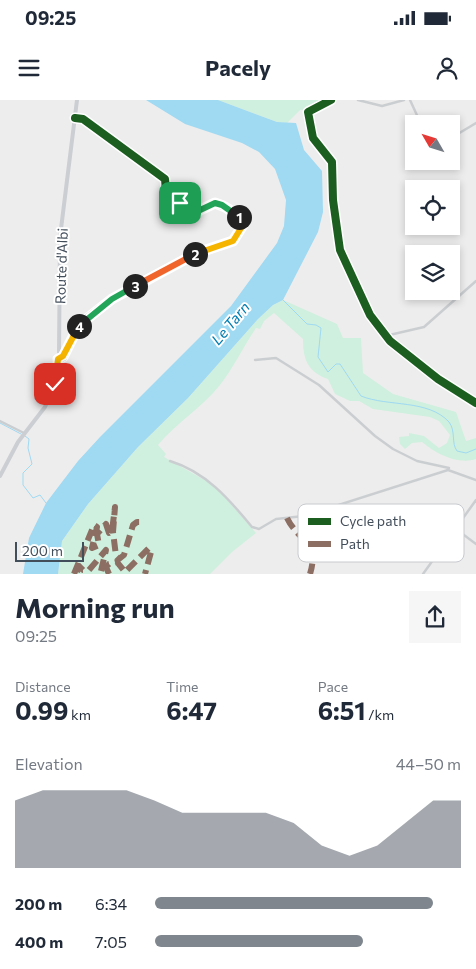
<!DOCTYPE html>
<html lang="en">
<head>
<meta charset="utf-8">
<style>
	body { margin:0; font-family:Commissioner,sans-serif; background:#f6f6f7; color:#1f2937; height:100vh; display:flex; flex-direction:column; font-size:19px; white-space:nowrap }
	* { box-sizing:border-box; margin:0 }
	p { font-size:16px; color:#747a83 }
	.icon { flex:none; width:28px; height:28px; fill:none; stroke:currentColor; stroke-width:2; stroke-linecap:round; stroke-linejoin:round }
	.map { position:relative; height:474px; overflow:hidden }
	.sheet { display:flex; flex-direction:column; background:#fff; flex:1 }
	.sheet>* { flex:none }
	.needle { width:32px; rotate:309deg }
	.tools { position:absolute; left:405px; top:15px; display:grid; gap:10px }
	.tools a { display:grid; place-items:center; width:55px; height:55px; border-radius:0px; background:#fff; box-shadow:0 2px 8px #0003; font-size:25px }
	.scale { position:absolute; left:15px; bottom:12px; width:69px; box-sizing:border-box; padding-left:5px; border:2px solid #434e5b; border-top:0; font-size:14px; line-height:18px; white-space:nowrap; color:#434e5b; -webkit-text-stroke:4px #fff; paint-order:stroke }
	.pin { position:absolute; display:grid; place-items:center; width:42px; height:42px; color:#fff; margin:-21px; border-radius:10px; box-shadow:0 2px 8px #0006 }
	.km { position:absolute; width:25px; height:25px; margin:-12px; border-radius:50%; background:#222; color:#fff; font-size:14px; line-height:25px; text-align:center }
	.round { display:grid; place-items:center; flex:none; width:52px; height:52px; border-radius:0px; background:#f6f6f7 }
	.overview { display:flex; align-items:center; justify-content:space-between; height:85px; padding:0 15px }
	h1 { font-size:28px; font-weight:700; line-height:38px }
	.metrics { display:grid; grid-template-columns:repeat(3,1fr); gap:8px; height:85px; padding:5px 15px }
	.metrics div { display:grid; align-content:center }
	.metrics b { font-size:25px; font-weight:700 }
	.metrics small { font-size:14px; font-weight:400 }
	.metrics p { font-size:14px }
	.chart { height:140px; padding:10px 15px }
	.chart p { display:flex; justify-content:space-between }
	.chart svg { width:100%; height:90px; margin-top:5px; fill:#7f868e; opacity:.7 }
	ul { padding:0 15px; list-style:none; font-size:16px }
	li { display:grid; grid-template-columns:80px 60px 1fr; align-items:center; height:38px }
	li i { height:12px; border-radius:6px; background:#7f868e }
	.status { display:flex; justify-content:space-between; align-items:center; height:35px; padding:0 25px; background:#fff; direction:ltr }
	.status svg { height:14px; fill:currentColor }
	header { display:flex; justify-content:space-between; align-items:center; height:65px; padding:0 15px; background:#fff; font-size:22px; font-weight:700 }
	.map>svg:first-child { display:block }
	.green { fill:#cff0de }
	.water { fill:#9fd9f2 }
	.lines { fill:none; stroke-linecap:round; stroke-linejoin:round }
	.stream { stroke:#9fd9f2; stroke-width:1 }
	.street { stroke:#cbced1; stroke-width:2.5 }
	.secondary { stroke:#cbced2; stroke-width:4 }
	.quiet { stroke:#8d6e63; stroke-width:6; stroke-dasharray:12 6; stroke-linecap:butt }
	.cycleway-casing { stroke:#fff; stroke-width:11 }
	.cycleway { stroke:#1b5e20; stroke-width:8 }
	.split-1-casing { stroke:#fff; stroke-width:10 }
	.split-2-casing { stroke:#fff; stroke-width:10 }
	.split-3-casing { stroke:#fff; stroke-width:10 }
	.split-4-casing { stroke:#fff; stroke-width:10 }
	.split-5-casing { stroke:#fff; stroke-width:10 }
	.split-1 { stroke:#22a559; stroke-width:6 }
	.split-2 { stroke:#f5b400; stroke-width:6 }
	.split-3 { stroke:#f0652b; stroke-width:6 }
	.split-4 { stroke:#22a559; stroke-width:6 }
	.split-5 { stroke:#f5b400; stroke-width:6 }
	.labels { text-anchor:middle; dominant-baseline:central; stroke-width:4; stroke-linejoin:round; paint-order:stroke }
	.street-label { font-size:14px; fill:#434e5b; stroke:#fff }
	.water-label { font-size:15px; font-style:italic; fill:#007cb1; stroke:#fff }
	.key { fill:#fff; stroke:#c7cace; stroke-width:1 }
	.key-label { font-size:14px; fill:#434e5b }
</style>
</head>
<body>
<div class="status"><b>09:25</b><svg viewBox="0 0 49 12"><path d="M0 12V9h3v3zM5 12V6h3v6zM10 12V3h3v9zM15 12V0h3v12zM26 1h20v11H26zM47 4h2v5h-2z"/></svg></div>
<header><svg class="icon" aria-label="menu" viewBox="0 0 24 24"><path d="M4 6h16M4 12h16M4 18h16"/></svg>Pacely<svg class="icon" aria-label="person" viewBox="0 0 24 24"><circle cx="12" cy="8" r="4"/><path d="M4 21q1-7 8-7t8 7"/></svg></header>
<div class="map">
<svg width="476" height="474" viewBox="0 0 476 474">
	<rect width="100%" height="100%" fill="#eeeded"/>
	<g class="green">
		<polygon points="218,0 327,0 310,9 300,10 287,23 277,22"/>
		<path d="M283,200l54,24 6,14h18l2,35 30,21 63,18 10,29 10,-3v21c-18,6 -40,-5 -54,-17l-10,1 -7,6 -5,-5 -1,-7 10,-1v-3l15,3 15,12 8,-5 3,-8 -11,-14 -9,-4 -57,-8 -14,-8h-9l-15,-7 -7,-15c-20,-7 -25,-19 -25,-40l-29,-26 -10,8 -4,8 -4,-1c-14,21 -22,39 -36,57 -18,23 -43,37 -62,60l8,9 -2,3 51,29 41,47 -24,19 -22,22h-152l4,-33 26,-37 50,-57 50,-49 70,-79 15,-14z"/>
	</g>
	<polygon class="water" points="146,0 218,0 277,22 296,23 304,50 322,71 323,112 318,132 283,200 273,205 258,219 188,298 138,347 88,404 62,441 58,474 23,474 29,438 46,403 78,361 100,337 231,206 277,143 284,126 286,100 275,69 259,52 242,43 185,24"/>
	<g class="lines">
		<g class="stream">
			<path d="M283,200l24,24 9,1 5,3 -3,29 10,15 8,-8h4l21,32c27,11 67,3 88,26 7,9 2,21 8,29l9,2 10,-4"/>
			<polyline points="0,323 21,334"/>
			<polyline points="25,336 29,339 28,348 32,364 23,373 23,385 33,398 40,395 46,403"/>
		</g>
		<g class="street">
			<polyline points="331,0 308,12 313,38 332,62 333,100 340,150 370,215 390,241 438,279 476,303"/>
			<polyline points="358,0 382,6 404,0"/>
			<polyline points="410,0 421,24"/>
			<polyline points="451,38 476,23"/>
			<polyline points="385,236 424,227 476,181"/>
			<path d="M58,259l5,-2 16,-32 33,-26 85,-46 36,-12 10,-16c-6,-12 -15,-18 -28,-22l-19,9 -13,-11 -8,3 -8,-1 -2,-24 -82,-60 -8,-1"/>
			<polyline points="255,260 276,258 319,285 375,336 393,349 417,361 449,368"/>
			<polyline points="0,321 24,333"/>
			<path d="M170,361c36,11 59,38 82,66l7,2 17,-10 28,-3 144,-46 28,10"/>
			<polyline points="422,419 447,442"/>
			<polyline points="456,429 476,444"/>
			<polyline points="423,474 476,400"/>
		</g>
		<polyline class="secondary" points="0,376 18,342 45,307 55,284 59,255 60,137 77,0"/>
		<g class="quiet">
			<path d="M287,418c11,23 33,24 23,56"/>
			<polyline points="77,472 79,466 83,470 89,470 106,450 101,471"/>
			<polyline points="74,474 94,425 97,427 92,448 99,445 97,434 106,424 109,433 112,431 115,407 113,432 116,456 119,459 124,455 133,425 137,422 142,422"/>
			<polyline points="109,474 106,467 109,464 117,462 125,472 149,448 151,452 145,474"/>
		</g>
		<g class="cycleway-casing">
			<g id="cycleway">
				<polyline points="331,0 308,12 313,38 332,62 333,100 340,150 370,215 390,241 438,279 476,303"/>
				<path d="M58,259l5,-2 16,-32 33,-26 85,-46 36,-12 10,-16c-6,-12 -15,-18 -28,-22l-19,9 -13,-11 -8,3 -8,-1 -2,-24 -82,-60 -8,-1"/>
			</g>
		</g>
		<use href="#cycleway" class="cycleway"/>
	</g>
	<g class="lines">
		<g class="split-1-casing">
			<polyline id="split-1" points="180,103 183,102 196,112 215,103 222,105 239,117"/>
		</g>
		<g class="split-2-casing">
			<polyline id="split-2" points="195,154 233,141 243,125 239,117"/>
		</g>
		<g class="split-3-casing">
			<polyline id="split-3" points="135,186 195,154"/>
		</g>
		<g class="split-4-casing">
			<polyline id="split-4" points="79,226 112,199 135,186"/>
		</g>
		<g class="split-5-casing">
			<polyline id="split-5" points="55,284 58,259 63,256 79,226"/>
		</g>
		<use href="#split-1" class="split-1"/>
		<use href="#split-2" class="split-2"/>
		<use href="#split-3" class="split-3"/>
		<use href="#split-4" class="split-4"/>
		<use href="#split-5" class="split-5"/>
	</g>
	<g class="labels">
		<g class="street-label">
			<text transform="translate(61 166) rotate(-88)">Route d'Albi</text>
		</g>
		<g class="water-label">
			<text transform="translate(230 223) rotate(-50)">Le Tarn</text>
		</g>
	</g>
	<rect x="298" y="404" width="166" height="58" rx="8" class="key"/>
	<rect x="308" y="418" width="23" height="7" fill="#1b5e20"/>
	<rect x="308" y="441" width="23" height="6" fill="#8d6e63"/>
	<g class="key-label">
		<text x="340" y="426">Cycle path</text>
		<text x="340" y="449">Path</text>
	</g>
</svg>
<div class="tools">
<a><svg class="needle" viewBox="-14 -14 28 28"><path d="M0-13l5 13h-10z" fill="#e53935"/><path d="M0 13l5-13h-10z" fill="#747a83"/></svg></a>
<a><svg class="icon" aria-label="locate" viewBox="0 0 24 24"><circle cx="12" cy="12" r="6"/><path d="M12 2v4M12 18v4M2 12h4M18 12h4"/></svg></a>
<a><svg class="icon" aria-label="layers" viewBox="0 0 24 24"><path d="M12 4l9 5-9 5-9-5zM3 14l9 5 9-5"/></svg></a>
</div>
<div class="scale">200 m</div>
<div class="pin" style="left:180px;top:103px;background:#1e9e55"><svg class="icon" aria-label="arrive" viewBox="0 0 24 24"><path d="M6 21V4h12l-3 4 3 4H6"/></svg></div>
<div class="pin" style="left:55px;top:284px;background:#d93025"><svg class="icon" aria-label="check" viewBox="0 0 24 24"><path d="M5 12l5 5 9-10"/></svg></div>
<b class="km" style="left:239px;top:117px">1</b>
<b class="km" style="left:195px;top:154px">2</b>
<b class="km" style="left:135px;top:186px">3</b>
<b class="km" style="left:79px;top:226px">4</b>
</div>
<section class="sheet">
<div class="overview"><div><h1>Morning run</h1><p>09:25</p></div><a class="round"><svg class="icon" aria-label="share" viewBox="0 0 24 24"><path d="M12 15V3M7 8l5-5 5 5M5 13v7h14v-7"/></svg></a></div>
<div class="metrics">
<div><p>Distance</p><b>0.99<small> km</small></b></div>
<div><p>Time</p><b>6:47</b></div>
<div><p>Pace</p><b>6:51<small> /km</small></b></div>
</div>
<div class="chart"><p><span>Elevation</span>44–50 m</p>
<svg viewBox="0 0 160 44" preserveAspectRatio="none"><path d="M0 44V11L10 6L20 6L30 6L40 6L50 11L60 17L70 17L80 17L90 17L100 22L110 33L120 38L130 33L140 22L150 11L160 11V44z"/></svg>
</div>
<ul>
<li><b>200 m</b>6:34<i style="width:91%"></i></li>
<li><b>400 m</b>7:05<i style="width:68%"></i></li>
</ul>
</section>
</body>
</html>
